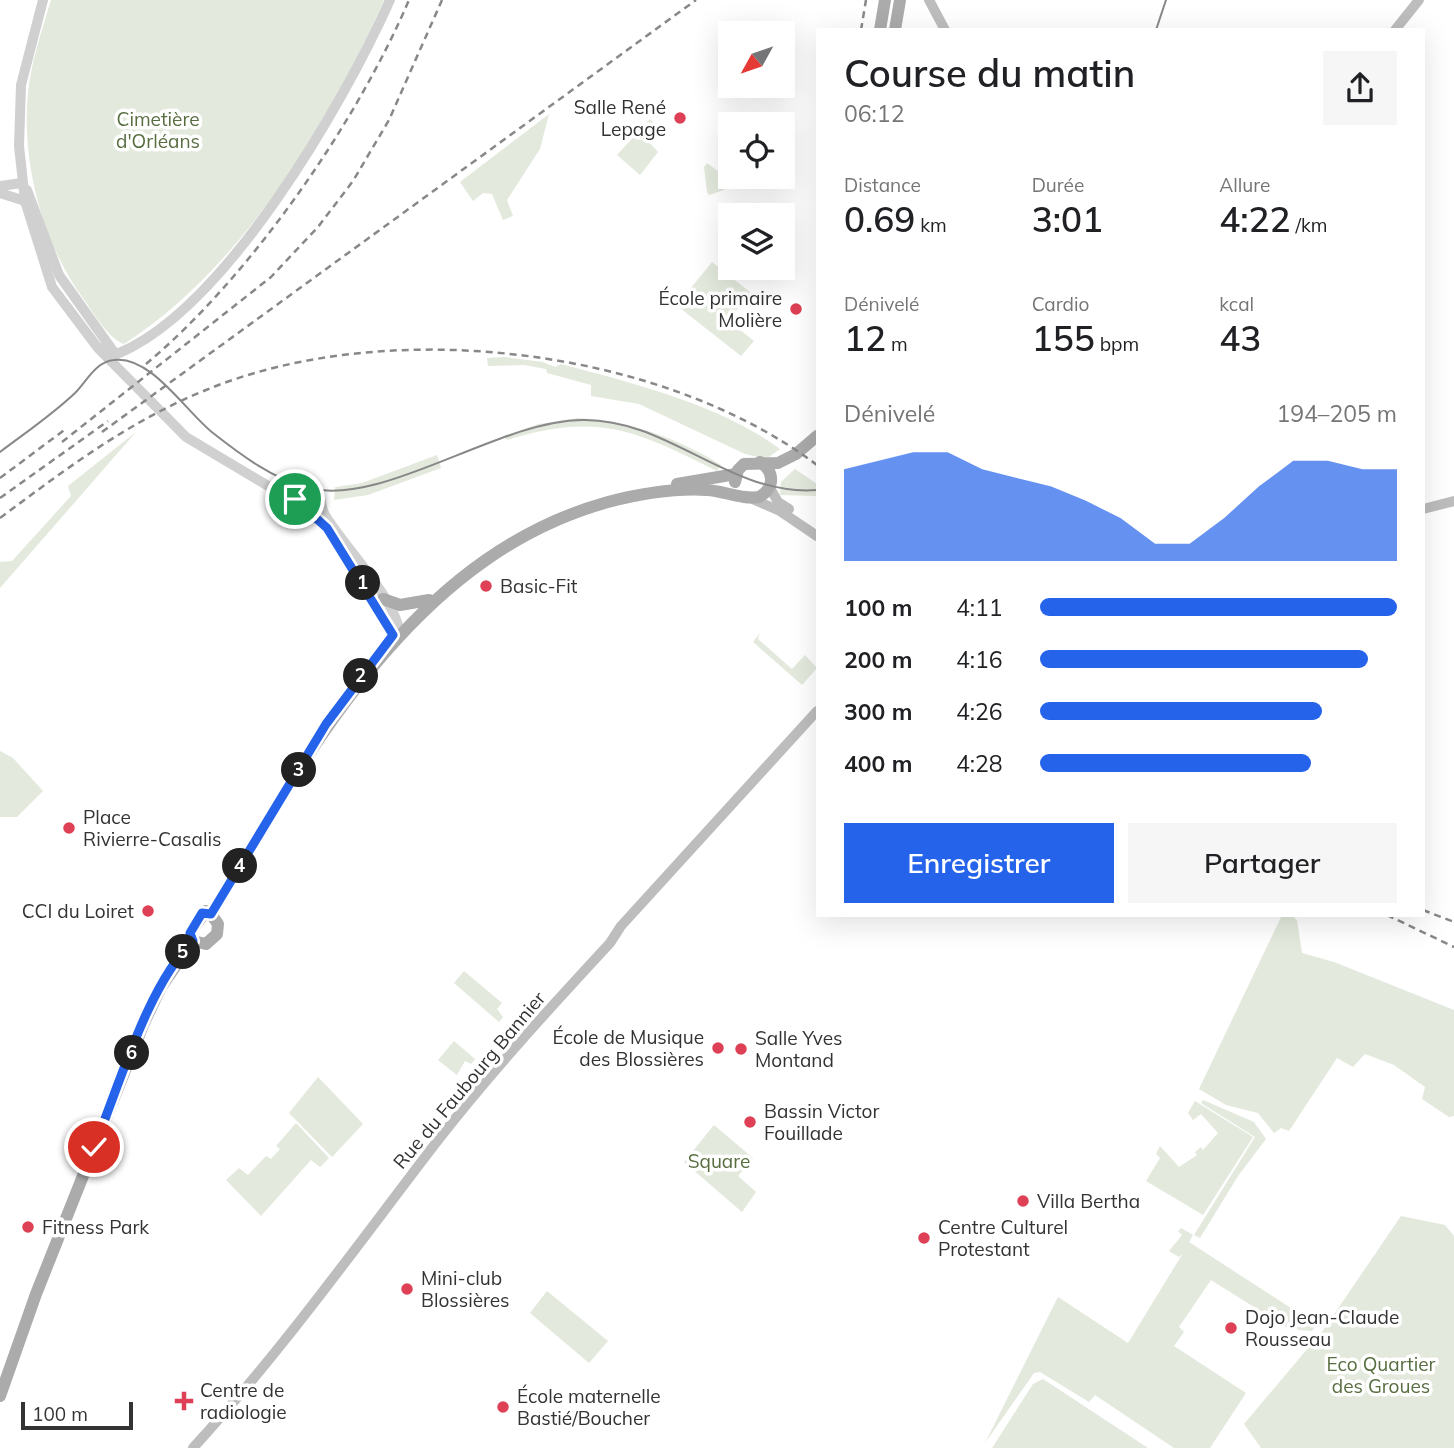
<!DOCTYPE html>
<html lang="fr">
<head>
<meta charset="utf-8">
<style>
	body { margin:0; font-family:Mulish,sans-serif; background:#f6f6f6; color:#202124; height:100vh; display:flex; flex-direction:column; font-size:26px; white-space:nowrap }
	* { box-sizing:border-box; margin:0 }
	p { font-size:23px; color:#757577 }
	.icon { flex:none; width:38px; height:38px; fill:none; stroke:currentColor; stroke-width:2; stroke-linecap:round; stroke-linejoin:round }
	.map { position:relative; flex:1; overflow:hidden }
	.side { position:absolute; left:816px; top:28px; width:609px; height:889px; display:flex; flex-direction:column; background:#fff; border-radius:0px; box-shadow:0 7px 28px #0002 }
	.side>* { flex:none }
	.needle { width:46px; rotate:230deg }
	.controls { position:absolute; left:718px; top:21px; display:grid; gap:14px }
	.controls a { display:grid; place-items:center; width:77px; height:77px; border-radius:0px; background:#fff; box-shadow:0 7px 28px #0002; font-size:35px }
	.scale { position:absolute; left:21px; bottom:18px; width:112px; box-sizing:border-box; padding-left:7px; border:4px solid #333; border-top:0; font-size:19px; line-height:24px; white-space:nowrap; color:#333; -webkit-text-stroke:5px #fff; paint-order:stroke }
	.pin { position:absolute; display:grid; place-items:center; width:60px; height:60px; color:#fff; margin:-30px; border:4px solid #fff; border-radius:50%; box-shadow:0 2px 7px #0007 }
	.km { position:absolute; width:35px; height:35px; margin:-18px; border-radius:50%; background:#222; color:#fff; font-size:19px; line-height:35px; text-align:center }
	.round { display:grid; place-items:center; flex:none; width:74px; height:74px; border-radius:0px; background:#f6f6f6 }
	.summary { display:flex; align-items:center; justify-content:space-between; height:119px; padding:0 28px }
	h1 { font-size:38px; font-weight:600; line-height:52px }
	.figures { display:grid; grid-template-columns:repeat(3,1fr); gap:10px; height:119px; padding:7px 28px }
	.figures div { display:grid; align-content:center }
	.figures b { font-size:35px; font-weight:600 }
	.figures small { font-size:19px; font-weight:400 }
	.figures p { font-size:19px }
	.chart { height:196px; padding:14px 28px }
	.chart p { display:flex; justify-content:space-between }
	.chart svg { width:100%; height:126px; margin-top:7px; fill:#2563eb; opacity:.7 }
	.button { display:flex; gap:14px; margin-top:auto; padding:14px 28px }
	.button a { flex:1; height:80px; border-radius:0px; background:#2563eb; color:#fff; font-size:28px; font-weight:600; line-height:80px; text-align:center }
	.button a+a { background:#f6f6f6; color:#202124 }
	ul { padding:0 28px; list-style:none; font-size:23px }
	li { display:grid; grid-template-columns:112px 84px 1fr; align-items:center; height:52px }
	li i { height:18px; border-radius:9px; background:#2563eb }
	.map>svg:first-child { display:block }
	.green { fill:#e3e9dc }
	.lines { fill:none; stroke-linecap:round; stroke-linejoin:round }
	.tertiary { stroke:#d0d0d0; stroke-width:10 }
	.secondary { stroke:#bdbdbd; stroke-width:10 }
	.primary { stroke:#ababab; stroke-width:12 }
	.tram { stroke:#888; stroke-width:2 }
	.rail { stroke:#888; stroke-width:2.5; stroke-dasharray:7 5; stroke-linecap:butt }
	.route-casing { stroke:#fff; stroke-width:14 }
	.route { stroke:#2563eb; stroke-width:9 }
	.poi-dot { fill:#de4055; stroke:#fff; stroke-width:2.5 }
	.labels { text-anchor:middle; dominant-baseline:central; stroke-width:7; stroke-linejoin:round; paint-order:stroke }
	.poi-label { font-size:19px; fill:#333; stroke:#fff; text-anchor:start }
	.park-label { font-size:19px; fill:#586e41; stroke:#fff }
	.street-label { font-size:19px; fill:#333; stroke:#fff }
</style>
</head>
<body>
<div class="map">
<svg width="1454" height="1448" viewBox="0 0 1454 1448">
	<rect width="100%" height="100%" fill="#fff"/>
	<g class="green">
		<path d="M51,0h333c-56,125 -143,269 -260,344 -15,-5 -30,-30 -39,-43 -42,-56 -64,-138 -57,-208 3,-31 14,-63 23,-93z"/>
		<polygon points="549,114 540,149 507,200 513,216 503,220 492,194 483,193 473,201 460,182"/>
		<polygon points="650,119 656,125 646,139 658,152 640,175 617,155"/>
		<polygon points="707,163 731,181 724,190 709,195 707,192 704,167"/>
		<polygon points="712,262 751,293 728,320 754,341 741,356 680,308 681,300"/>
		<path d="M504,357l39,5 12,5 6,-3c71,19 158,40 219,85l-14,10 -21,-5 -106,-50 -48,-8v-11l-44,-12 -1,-4 -22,-4 -36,1 -1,-8z"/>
		<path d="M578,418c51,3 100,20 143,47l-4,6c-82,-41 -119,-59 -210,-31l-4,-4 36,-12z"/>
		<polygon points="136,432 0,588 0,562 12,561 71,496 68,486"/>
		<polygon points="437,455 441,468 368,495 334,500 335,487 362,483"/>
		<polygon points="795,469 817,484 817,496 780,495 781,482"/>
		<polygon points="760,633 758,639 792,669 805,655 817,668 802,685 753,642"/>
		<polygon points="0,751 13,758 43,791 17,817 0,817"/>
		<polygon points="1282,915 1291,915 1297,920 1302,953 1334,962 1454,1010 1454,1116 1449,1117 1422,1099 1425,1087 1394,1065 1365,1054 1353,1067 1337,1058 1289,1131 1281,1128 1274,1133 1258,1113 1226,1105 1199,1089"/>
		<polygon points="464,971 502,1003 497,1009 503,1017 499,1022 454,983"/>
		<polygon points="454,1041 475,1059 471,1064 465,1061 457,1075 438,1060"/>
		<polygon points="318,1077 363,1124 332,1157 289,1113"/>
		<polygon points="1203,1100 1254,1122 1266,1139 1238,1176 1200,1238 1194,1235 1255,1137 1201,1103"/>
		<polygon points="1195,1101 1253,1137 1203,1215 1146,1181 1160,1158 1156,1154 1160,1146 1179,1167 1197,1155 1195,1152 1201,1147 1203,1150 1218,1133 1201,1114 1193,1120 1188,1113"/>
		<polygon points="296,1123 329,1158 320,1167 311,1160 261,1216 226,1180 239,1168 248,1175 266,1156 271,1159 280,1149 276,1146"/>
		<polygon points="714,1125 753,1158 738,1176 756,1192 742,1212 684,1162"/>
		<polygon points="1401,1216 1445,1225 1454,1236 1454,1448 1261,1448 1244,1424 1324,1329"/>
		<polygon points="1181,1228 1193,1235 1189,1242 1317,1325 1312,1331 1299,1330 1292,1326 1286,1327 1211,1280 1179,1327 1184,1332 1174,1346 1246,1393 1210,1448 1174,1448 1095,1395 1089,1402 1040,1372 1034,1373 985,1443 1058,1297 1128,1343 1183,1253 1179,1257 1169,1251 1182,1235 1178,1231"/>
		<polygon points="547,1291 608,1341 589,1363 530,1313"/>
		<polygon points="1043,1379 1148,1448 992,1448 1033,1384"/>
	</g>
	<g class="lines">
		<g class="tertiary">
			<polyline points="43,0 21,85 19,146 25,201 52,287 98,348 186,437 295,502"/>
			<polyline points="0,186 22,183"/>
			<polyline points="27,190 59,275 113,351"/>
			<polyline points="0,193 25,201"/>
			<path d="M104,347l13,7c108,-44 227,-251 273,-354"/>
			<path d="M395,641l-7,-18 -61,-95 -10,-9 -20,-9 -2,-11 5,-7 10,-3 8,5c4,7 3,14 7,21 19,32 71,83 75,120"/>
		</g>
		<g class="secondary">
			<polyline points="929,0 945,30"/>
			<polyline points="1395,30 1419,0"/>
			<polyline points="770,488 778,502 789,509"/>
			<polyline points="748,497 780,511 817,536"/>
			<polyline points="1423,509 1454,501"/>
			<path d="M193,1448c88,-96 163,-201 242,-304 54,-70 115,-136 175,-201l11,-17 196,-215"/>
		</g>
		<g class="primary">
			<polyline points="880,30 885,0"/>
			<polyline points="895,30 900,0"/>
			<polyline points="735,482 738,470 744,464 778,463 796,454 817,436"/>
			<polyline points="677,484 736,474"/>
			<polyline points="383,599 400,605 429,600"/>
			<path d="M211,914c97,-162 201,-358 397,-412 31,-8 67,-14 99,-12 17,1 36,10 52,7 16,-9 16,-25 1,-35"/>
			<polyline points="193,941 206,944 217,934 218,924 211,914"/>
			<polyline points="193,941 190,933 206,911 211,914"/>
			<polyline points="0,1396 36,1294 143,1025 161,987 193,941"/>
		</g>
		<g class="tram">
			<polyline points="1156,30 1166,0"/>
			<path d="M0,452c25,-19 52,-37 75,-59 12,-12 20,-31 39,-33 37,-5 72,52 99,73 28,22 60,46 95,55 76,19 189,-67 274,-68 86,-2 149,77 235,70"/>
		</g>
		<g class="rail">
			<polyline points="861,30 866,0"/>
			<path d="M146,364c104,-87 210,-240 263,-364"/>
			<polyline points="102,432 696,0"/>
			<polyline points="62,442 271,277 318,227 353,181 389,120 442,0"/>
			<polyline points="0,478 67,428"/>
			<polyline points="0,498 108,421"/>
			<path d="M0,518c66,-49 129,-97 206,-128 181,-75 454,-43 611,75"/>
			<polyline points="1423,910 1454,922"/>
			<polyline points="1387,915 1454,947"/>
		</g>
	</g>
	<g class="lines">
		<g class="route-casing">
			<path id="route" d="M94,1147c25,-60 53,-161 99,-206l-3,-8 12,-20 9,1 115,-190 67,-89 -66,-107 -10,-9 -18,-7 -4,-13"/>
		</g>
		<use href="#route" class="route"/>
	</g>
	<g class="poi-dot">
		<circle cx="680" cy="118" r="7"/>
		<circle cx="796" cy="309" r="7"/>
		<circle cx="486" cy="586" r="7"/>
		<circle cx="69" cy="828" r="7"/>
		<circle cx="148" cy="911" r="7"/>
		<circle cx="718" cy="1048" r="7"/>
		<circle cx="741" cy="1049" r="7"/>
		<circle cx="750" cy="1122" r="7"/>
		<circle cx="1023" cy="1201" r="7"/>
		<circle cx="28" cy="1227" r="7"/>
		<circle cx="924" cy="1238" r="7"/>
		<circle cx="407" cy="1289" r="7"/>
		<circle cx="1231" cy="1328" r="7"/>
		<path d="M180.5 1390.5h7v7h7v7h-7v7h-7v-7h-7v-7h7z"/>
		<circle cx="503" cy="1407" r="7"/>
	</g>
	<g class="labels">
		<g class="poi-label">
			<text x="666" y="107" text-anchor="end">Salle René<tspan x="666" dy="22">Lepage</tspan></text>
			<text x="782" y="298" text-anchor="end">École primaire<tspan x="782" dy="22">Molière</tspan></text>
			<text x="500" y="586">Basic-Fit</text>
			<text x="83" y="817">Place<tspan x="83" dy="22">Rivierre-Casalis</tspan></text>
			<text x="134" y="911" text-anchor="end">CCI du Loiret</text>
			<text x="704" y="1037" text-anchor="end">École de Musique<tspan x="704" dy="22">des Blossières</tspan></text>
			<text x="755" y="1038">Salle Yves<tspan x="755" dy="22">Montand</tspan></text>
			<text x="764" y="1111">Bassin Victor<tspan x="764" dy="22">Fouillade</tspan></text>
			<text x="1037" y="1201">Villa Bertha</text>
			<text x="42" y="1227">Fitness Park</text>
			<text x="938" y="1227">Centre Culturel<tspan x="938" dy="22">Protestant</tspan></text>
			<text x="421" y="1278">Mini-club<tspan x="421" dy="22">Blossières</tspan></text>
			<text x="1245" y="1317">Dojo Jean-Claude<tspan x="1245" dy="22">Rousseau</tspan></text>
			<text x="200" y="1390">Centre de<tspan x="200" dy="22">radiologie</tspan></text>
			<text x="517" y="1396">École maternelle<tspan x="517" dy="22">Bastié/Boucher</tspan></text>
		</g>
		<g class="park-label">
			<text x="158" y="119">Cimetière<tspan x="158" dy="22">d'Orléans</tspan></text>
			<text x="719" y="1161">Square</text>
			<text x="1381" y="1364">Eco Quartier<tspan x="1381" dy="22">des Groues</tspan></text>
		</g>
		<g class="street-label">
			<text transform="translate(469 1080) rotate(-50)">Rue du Faubourg Bannier</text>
		</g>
	</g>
</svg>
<div class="controls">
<a><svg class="needle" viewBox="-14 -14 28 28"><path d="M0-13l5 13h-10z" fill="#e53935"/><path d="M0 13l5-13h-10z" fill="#757577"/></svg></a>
<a><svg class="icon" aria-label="locate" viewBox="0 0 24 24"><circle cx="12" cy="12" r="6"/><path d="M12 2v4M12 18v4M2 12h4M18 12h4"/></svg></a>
<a><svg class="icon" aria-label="layers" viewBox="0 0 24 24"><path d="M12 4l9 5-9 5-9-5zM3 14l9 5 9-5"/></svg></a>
</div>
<div class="scale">100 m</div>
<div class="pin" style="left:295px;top:499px;background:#1e9e55"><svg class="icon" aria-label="arrive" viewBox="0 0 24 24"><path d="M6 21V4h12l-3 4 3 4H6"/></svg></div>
<div class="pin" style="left:94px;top:1147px;background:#d93025"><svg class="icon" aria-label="check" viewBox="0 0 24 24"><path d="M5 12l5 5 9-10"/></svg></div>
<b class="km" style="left:363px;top:583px">1</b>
<b class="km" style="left:361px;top:676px">2</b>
<b class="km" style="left:299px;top:770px">3</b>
<b class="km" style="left:240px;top:866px">4</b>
<b class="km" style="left:183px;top:952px">5</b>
<b class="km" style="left:132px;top:1053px">6</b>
<section class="side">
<div class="summary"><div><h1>Course du matin</h1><p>06:12</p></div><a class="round"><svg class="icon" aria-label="share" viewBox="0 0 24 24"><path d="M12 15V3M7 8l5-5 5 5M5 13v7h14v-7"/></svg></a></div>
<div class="figures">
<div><p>Distance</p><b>0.69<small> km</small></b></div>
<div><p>Durée</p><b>3:01</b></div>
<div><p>Allure</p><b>4:22<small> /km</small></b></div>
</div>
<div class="figures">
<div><p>Dénivelé</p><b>12<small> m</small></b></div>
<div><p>Cardio</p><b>155<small> bpm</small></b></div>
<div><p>kcal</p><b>43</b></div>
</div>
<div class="chart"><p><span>Dénivelé</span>194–205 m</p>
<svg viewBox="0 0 160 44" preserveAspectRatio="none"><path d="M0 44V12L10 9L20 6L30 6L40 12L50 15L60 18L70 23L80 29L90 38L100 38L110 29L120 18L130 9L140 9L150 12L160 12V44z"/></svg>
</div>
<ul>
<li><b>100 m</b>4:11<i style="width:100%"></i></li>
<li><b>200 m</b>4:16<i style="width:92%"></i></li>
<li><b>300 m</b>4:26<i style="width:79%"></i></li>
<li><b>400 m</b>4:28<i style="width:76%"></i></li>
</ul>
<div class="button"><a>Enregistrer</a><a>Partager</a></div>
</section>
</div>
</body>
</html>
